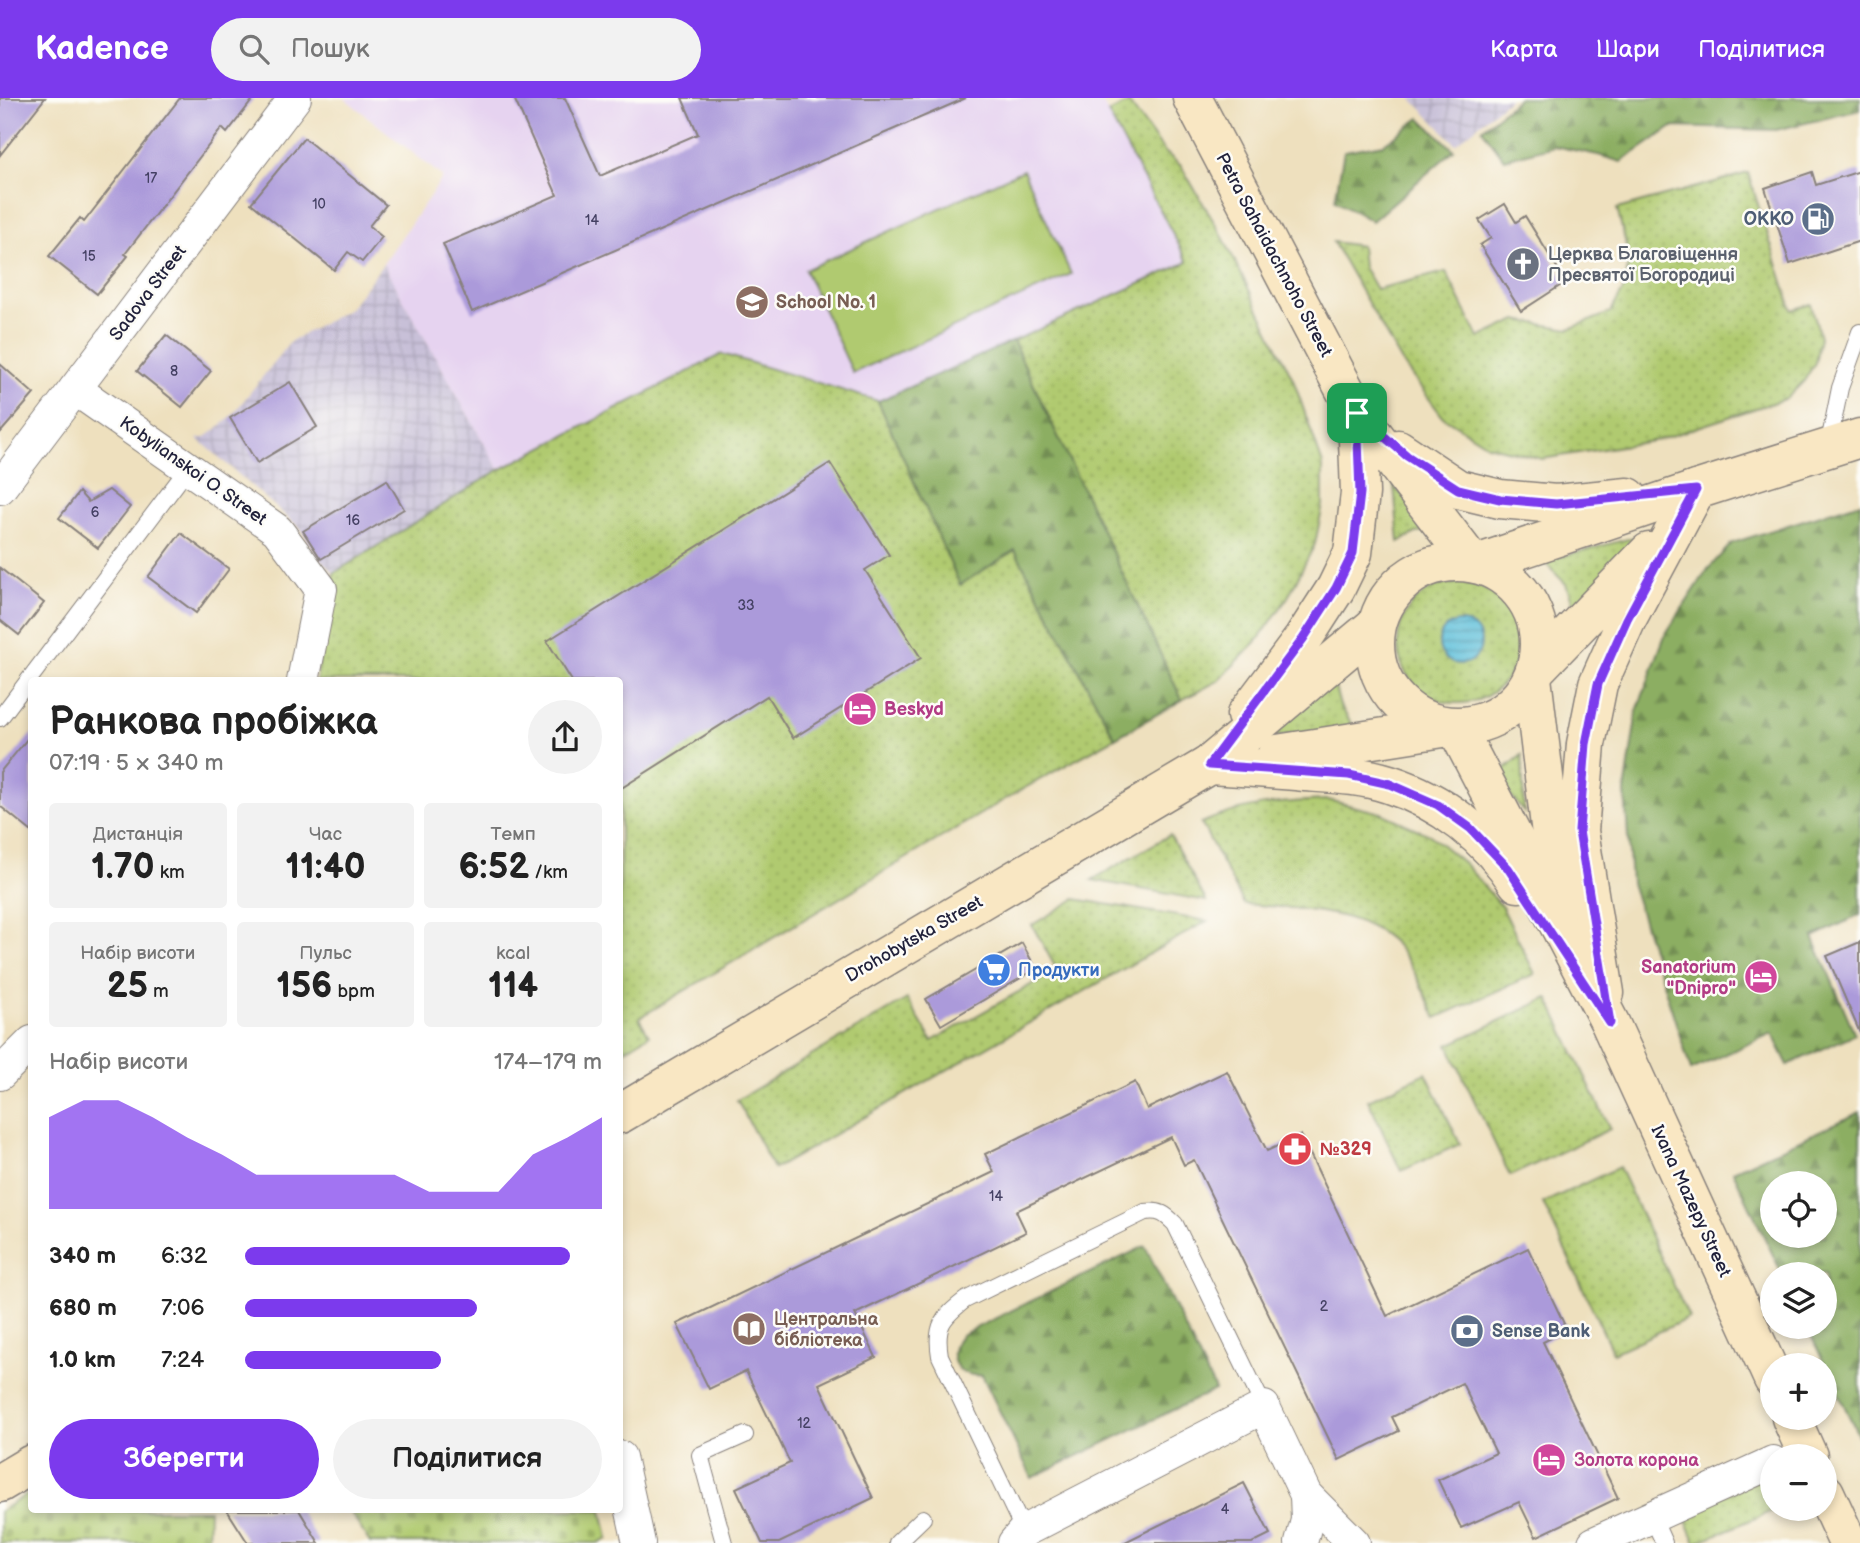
<!DOCTYPE html>
<html lang="uk">
<head>
<meta charset="utf-8">
<style>
	body { margin:0; font-family:"Balsamiq Sans",sans-serif; background:#f2f2f2; color:#222; height:100vh; display:flex; flex-direction:column; font-size:26px; white-space:nowrap }
	* { box-sizing:border-box; margin:0 }
	p { font-size:23px; color:#767676 }
	.icon { flex:none; width:38px; height:38px; fill:none; stroke:currentColor; stroke-width:2; stroke-linecap:round; stroke-linejoin:round }
	.map { position:relative; flex:1; overflow:hidden }
	.side { position:absolute; left:28px; top:579px; width:595px; height:836px; display:flex; flex-direction:column; background:#fff; border-radius:7px; box-shadow:0 4px 10px #0003 }
	.side>* { flex:none }
	.tools { position:absolute; left:1760px; top:1073px; display:grid; gap:14px }
	.tools a { display:grid; place-items:center; width:77px; height:77px; border-radius:50%; background:#fff; box-shadow:0 4px 10px #0003; font-size:35px }
	.pin { position:absolute; display:grid; place-items:center; width:60px; height:60px; color:#fff; margin:-30px; border-radius:14px; box-shadow:0 4px 10px #0006 }
	.round { display:grid; place-items:center; flex:none; width:74px; height:74px; border-radius:37px; background:#f2f2f2 }
	.head { display:flex; align-items:center; justify-content:space-between; height:119px; padding:0 21px }
	h1 { font-size:38px; font-weight:700; line-height:52px }
	.figures { display:grid; grid-template-columns:repeat(3,1fr); gap:10px; height:119px; padding:7px 21px }
	.figures div { display:grid; align-content:center; border-radius:7px; background:#f2f2f2; text-align:center }
	.figures b { font-size:35px; font-weight:700 }
	.figures small { font-size:19px; font-weight:400 }
	.figures p { font-size:19px }
	.chart { height:196px; padding:14px 21px }
	.chart p { display:flex; justify-content:space-between }
	.chart svg { width:100%; height:126px; margin-top:7px; fill:#7c3aed; opacity:.7 }
	.button { display:flex; gap:14px; margin-top:auto; padding:14px 21px }
	.button a { flex:1; height:80px; border-radius:42px; background:#7c3aed; color:#fff; font-size:28px; font-weight:700; line-height:80px; text-align:center }
	.button a+a { background:#f2f2f2; color:#222 }
	ul { padding:0 21px; list-style:none; font-size:23px }
	li { display:grid; grid-template-columns:112px 84px 1fr; align-items:center; height:52px }
	li i { height:18px; border-radius:9px; background:#7c3aed }
	header { display:flex; align-items:center; gap:42px; box-sizing:border-box; height:98px; padding:0 35px; background:#7c3aed; color:#fff }
	header strong { font-size:33px }
	nav { display:flex; gap:38px; margin-inline-start:auto; font-size:24px }
	.search { width:490px; height:63px; background:#f2f2f2; display:flex; align-items:center; gap:18px; box-sizing:border-box; padding:0 24px; border-radius:38px; color:#767676; font-size:26px }
	.map>svg:first-child { display:block }
	.built { fill:#e6d3f0 }
	.industrial { fill:url(#industrial-grid) }
	.grass { fill:url(#grass-dots); stroke:#697655; stroke-width:2 }
	.forest { fill:url(#forest-firs); stroke:#57684e; stroke-width:2; fill-rule:evenodd }
	.cemetery { fill:url(#cemetery-stones); stroke:#697655; stroke-width:2 }
	.pitch { fill:#b0ca6f; stroke:#697655; stroke-width:2 }
	.water { fill:url(#water-rules); stroke:#3f708a; stroke-width:2 }
	.building { fill:#ab9ada }
	.lines { fill:none; stroke-linecap:round; stroke-linejoin:round }
	.lane-casing { stroke:#88817c; stroke-width:18 }
	.street-casing { stroke:#88817c; stroke-width:34 }
	.secondary-casing { stroke:#88817c; stroke-width:41 }
	.lane { stroke:#fff; stroke-width:16 }
	.street { stroke:#fff; stroke-width:32 }
	.secondary { stroke:#f9e7c3; stroke-width:38 }
	.route-casing { stroke:#fff; stroke-width:14 }
	.route { stroke:#7c3aed; stroke-width:9 }
	.labels { text-anchor:middle; dominant-baseline:central; stroke-width:5; stroke-linejoin:round; paint-order:stroke }
	.number-label { font-size:14px; fill:#444063 }
	.service-label { font-size:18px; font-weight:bold; fill:#4e5e75; stroke:#fdfcf7; text-anchor:end }
	.worship-label { font-size:18px; font-weight:bold; fill:#5b616d; stroke:#fdfcf7; text-anchor:start }
	.street-label { font-size:18px; fill:#22223b; stroke:#fdfcf7 }
	.education-label { font-size:18px; font-weight:bold; fill:#785e54; stroke:#fdfcf7; text-anchor:start }
	.hotel-label { font-size:18px; font-weight:bold; fill:#b23c85; stroke:#fdfcf7; text-anchor:start }
	.shop-label { font-size:18px; font-weight:bold; fill:#366cbe; stroke:#fdfcf7; text-anchor:start }
	.health-label { font-size:18px; font-weight:bold; fill:#be3a42; stroke:#fdfcf7; text-anchor:start }
</style>
</head>
<body>
<header>
<strong>Kadence</strong>
<div class="search"><svg class="icon" aria-label="search" viewBox="0 0 24 24"><circle cx="10" cy="10" r="6"/><path d="M15 15l6 6"/></svg>Пошук</div>
<nav><a>Карта</a><a>Шари</a><a>Поділитися</a></nav>
</header>
<div class="map">
<svg width="1860" height="1445" viewBox="0 0 1860 1445">
	<defs>
		<pattern id="industrial-grid" width="8" height="8" patternUnits="userSpaceOnUse" patternTransform="scale(1.75)"><rect width="8" height="8" fill="#c8c0d8"/><path d="M0 4h8M4 0v8" fill="none" stroke="#aca5ba"/></pattern>
		<pattern id="grass-dots" width="8" height="8" patternUnits="userSpaceOnUse" patternTransform="scale(1.75)"><rect width="8" height="8" fill="#b0ca6f"/><path d="M2 2h.1M6 6h.1" fill="none" stroke="#97ad61" stroke-width="1.8" stroke-linecap="round"/></pattern>
		<pattern id="forest-firs" width="22" height="20" patternUnits="userSpaceOnUse" patternTransform="scale(1.75)"><rect width="22" height="20" fill="#8cae62"/><path d="M5 1l3.5 6h-7zM16 11l3.5 6h-7z" fill="#728d52"/></pattern>
		<pattern id="cemetery-stones" width="16" height="16" patternUnits="userSpaceOnUse" patternTransform="scale(1.75)"><rect width="16" height="16" fill="#b0ca6f"/><path d="M2 7V4a2 2 0 0 1 4 0v3zM10 15v-3a2 2 0 0 1 4 0v3z" fill="#97ad61"/></pattern>
		<pattern id="water-rules" width="6" height="5" patternUnits="userSpaceOnUse" patternTransform="scale(1.75)"><rect width="6" height="5" fill="#5cbfda"/><path d="M0 2.5h6" fill="none" stroke="#4c9bb2"/></pattern>
	</defs>
	<rect width="100%" height="100%" fill="#fdfcf7"/>
	<filter id="ink" filterUnits="userSpaceOnUse"><feTurbulence type="fractalNoise" baseFrequency=".0143" numOctaves="2"/><feDisplacementMap in="SourceGraphic" scale="14" xChannelSelector="R" yChannelSelector="G"/><feConvolveMatrix kernelMatrix="1 2 1 2 8 2 1 2 1" color-interpolation-filters="sRGB"/></filter>
	<filter id="wash" filterUnits="userSpaceOnUse"><feTurbulence type="fractalNoise" baseFrequency=".00686" numOctaves="4" result="noise"/><feDisplacementMap in="SourceGraphic" scale="28" xChannelSelector="R" yChannelSelector="G"/><feGaussianBlur stdDeviation="1.57" result="paint"/><feColorMatrix in="noise" values="0 0 0 0 0 0 0 0 0 0 0 0 0 0 0 0 0 1.4 0 .05"/><feComposite in="paint" operator="in"/></filter>
	<g filter="url(#wash)">
		<rect width="100%" height="100%" fill="#eee0be"/>
		<polygon class="built" points="344,0 1100,0 1189,164 878,303 722,256 499,372 383,166 443,79"/>
		<g class="industrial">
			<polygon points="1411,0 1510,0 1456,46"/>
			<polygon points="383,166 499,372 334,475 320,461 303,433 197,340 204,340 210,336 230,320 291,243 349,211"/>
		</g>
		<g class="grass">
			<polygon points="1129,5 1164,53 1181,68 1224,141 1293,281 1323,367 1323,407 1315,446 1288,499 1258,542 1218,583 1182,602 1013,243 1188,164 1108,15"/>
			<polygon points="1748,75 1792,212 1811,206 1820,239 1815,265 1804,283 1787,300 1658,342 1542,361 1487,347 1443,319 1403,266 1333,144 1361,148 1363,169 1376,191 1446,174 1479,240 1517,222 1569,231 1610,215 1625,189 1629,158 1617,111"/>
			<polygon points="722,256 878,303 960,486 1015,452 1115,640 1019,693 639,920 649,937 620,955 620,583 316,583 334,475 499,372"/>
			<polygon points="1394,388 1434,433 1416,435 1399,444"/>
			<polygon points="1651,435 1577,516 1566,486 1543,463"/>
			<circle cx="1458" cy="545" r="60"/>
			<polygon points="1332,578 1340,608 1355,631 1267,639"/>
			<polygon points="1522,657 1524,714 1487,671 1506,670"/>
			<path d="M1328,702l53,13 49,22 35,29 37,43 33,67 -99,44c-10,-20 -21,-50 -35,-67 -33,-43 -107,-42 -157,-47l-43,-81c44,-19 80,-21 127,-23z"/>
			<polygon points="1170,737 1206,803 1092,782"/>
			<polygon points="1075,801 1207,823 774,1071 737,1002 907,901 932,943 1057,872 1032,827"/>
			<polygon points="1548,900 1610,1031 1510,1078 1448,947"/>
			<polygon points="1426,975 1460,1046 1401,1073 1368,1002"/>
			<polygon points="1619,1069 1689,1220 1613,1255 1543,1105"/>
			<polygon points="1764,1379 1773,1400 1773,1410 1777,1411 1696,1445 1683,1415"/>
		</g>
		<g class="forest">
			<polygon points="1519,0 1860,0 1860,12 1776,32 1672,29 1621,64 1598,57 1554,48 1504,61 1482,31"/>
			<polygon points="1420,20 1454,52 1372,123 1335,102 1344,53 1384,46"/>
			<polygon points="1013,243 1182,602 1115,640 1015,452 960,487 878,303"/>
			<polygon points="1860,404 1860,817 1813,839 1855,936 1788,967 1772,935 1691,972 1631,785 1625,694 1637,613 1665,537 1708,471 1732,445"/>
			<path d="M1860,1014v327l-53,-112 18,-1v-52h-43l-49,-103zM1825,1085v53h-52v-53z"/>
			<path d="M1145,1148l70,144 -183,88 -50,-103c-26,4 -40,-22 -19,-41z"/>
		</g>
		<g class="cemetery">
			<polygon points="31,1394 32,1412 209,1412 208,1445 0,1445 0,1413"/>
			<polygon points="349,1412 602,1412 608,1440 598,1445 370,1445"/>
		</g>
		<polygon class="pitch" points="1023,72 1071,176 853,275 805,172"/>
		<circle class="water" cx="1460" cy="545" r="21"/>
		<g id="blocks">
			<g class="building">
				<polygon points="0,0 45,0 0,57"/>
				<polygon points="180,0 254,0 227,35 222,30 125,156 128,158 97,196 49,158 80,120 84,124"/>
				<polygon points="514,0 565,0 600,78 698,36 682,0 966,0 472,214 443,146 557,97"/>
				<polygon points="304,40 386,107 369,128 382,139 362,164 348,154 334,172 251,105"/>
				<polygon points="1860,73 1860,143 1790,166 1765,90 1812,74 1816,87"/>
				<polygon points="1505,106 1516,124 1525,118 1566,184 1521,213 1480,147 1491,140 1479,122"/>
				<polygon points="166,237 211,273 182,309 137,273"/>
				<polygon points="0,266 34,296 0,335"/>
				<polygon points="290,284 317,329 257,365 230,320"/>
				<polygon points="830,365 889,457 865,472 921,560 793,640 767,598 620,691 620,583 572,583 547,543"/>
				<polygon points="387,382 404,411 321,461 303,433"/>
				<polygon points="109,392 130,409 98,450 59,420 79,394 88,404"/>
				<polygon points="181,435 229,471 196,515 148,479"/>
				<polygon points="0,470 44,505 19,537 0,522"/>
				<polygon points="32,635 32,734 0,708 0,674"/>
				<polygon points="1860,844 1860,935 1827,858"/>
				<polygon points="1022,845 1036,871 941,927 926,901"/>
				<polygon points="1227,973 1267,1053 1301,1037 1387,1218 1528,1150 1567,1232 1543,1244 1618,1400 1536,1439 1519,1404 1461,1430 1438,1382 1496,1355 1462,1285 1392,1319 1399,1333 1339,1362 1194,1062 1184,1067 1171,1039 1016,1113 1026,1134 855,1216 876,1259 819,1286 873,1400 779,1445 762,1445 736,1390 790,1365 746,1273 709,1291 677,1226 994,1074 985,1056 1135,984 1147,1011"/>
				<polygon points="1244,1385 1270,1436 1252,1445 1123,1445"/>
				<polygon points="227,1412 299,1412 319,1445 248,1445"/>
			</g>
		</g>
	</g>
	<g filter="url(#ink)">
		<use href="#blocks" fill-opacity="0" stroke="#88817c" stroke-width="2"/>
		<g class="lines">
			<g class="lane-casing">
				<g id="lane">
					<polyline points="1828,349 1840,290 1860,234"/>
					<polyline points="0,620 189,369"/>
					<polyline points="1652,1418 1664,1445"/>
					<path d="M1024,1433l-84,-175c-5,-30 2,-38 25,-56l180,-88c15,-2 20,2 30,12l89,183"/>
					<polyline points="724,1445 700,1357 745,1337"/>
					<polyline points="897,1445 923,1420"/>
				</g>
			</g>
			<g class="street-casing">
				<g id="street">
					<polyline points="75,291 277,432 321,491 303,583"/>
					<polyline points="0,390 295,0"/>
					<polyline points="0,976 32,944"/>
					<polyline points="620,1359 639,1445"/>
					<polyline points="1014,1445 1024,1433 1264,1309 1306,1397 1354,1445"/>
					<polyline points="1301,1445 1307,1422 1306,1397"/>
					<polyline points="1594,1445 1773,1364"/>
				</g>
			</g>
			<g class="secondary-casing">
				<g id="secondary">
					<polyline points="1192,0 1357,315 1472,465"/>
					<polyline points="1398,351 1458,391 1500,401 1556,406 1628,399"/>
					<circle cx="1457" cy="546" r="82"/>
					<polyline points="1477,466 1696,392 1860,340"/>
					<polyline points="1536,571 1649,454"/>
					<polyline points="1532,580 1551,736 1570,796"/>
					<polyline points="1246,617 1303,541 1336,490 1353,455 1360,395 1357,315"/>
					<polyline points="1456,629 1610,925 1773,1281"/>
					<polyline points="1277,656 1449,629"/>
					<path d="M1209,667c32,2 64,4 96,7 28,2 57,3 84,12 53,17 99,53 129,99"/>
					<polyline points="1605,895 1579,733 1586,646 1598,586 1627,521 1696,392"/>
					<polyline points="620,1016 1209,667 1376,527"/>
					<polyline points="1791,1320 1808,1358"/>
					<polyline points="0,1385 32,1366"/>
					<polyline points="1825,1395 1848,1445"/>
				</g>
			</g>
			<use href="#lane" class="lane"/>
			<use href="#street" class="street"/>
			<use href="#secondary" class="secondary"/>
		</g>
	</g>
	<g class="lines" filter="url(#ink)">
		<g class="route-casing">
			<polygon id="route" points="1357,315 1407,358 1458,391 1500,401 1556,406 1696,392 1627,521 1598,586 1586,646 1579,733 1610,925 1508,770 1470,730 1438,707 1390,686 1349,677 1209,667 1303,541 1336,490 1353,455 1360,395"/>
		</g>
		<use href="#route" class="route"/>
	</g>
	<defs>
		<g id="fuel-disc" transform="scale(1.75)"><circle r="9.5" fill="#5c6f8a" stroke="#fdfcf7"/><path d="M-5.5-6h7V0h2V4h1.3V-2.5L3-4.5l.8-.8L6-3V5H2.5V1h-1V6h-7ZM-4.2-4.7v3.2H.2V-4.7Z" fill="#fff"/></g>
		<g id="church-disc" transform="scale(1.75)"><circle r="9.5" fill="#6b7280" stroke="#fdfcf7"/><path d="M-1.2-6h2.4v3.5h3.3v2.4h-3.3V6h-2.4V-.1h-3.3v-2.4h3.3Z" fill="#fff"/></g>
		<g id="school-disc" transform="scale(1.75)"><circle r="9.5" fill="#8d6e63" stroke="#fdfcf7"/><path d="M0-5L7-2L0 1L-7-2ZM-4 1L0 2.5L4 1V4Q0 6-4 4Z" fill="#fff"/></g>
		<g id="hotel-disc" transform="scale(1.75)"><circle r="9.5" fill="#d1479c" stroke="#fdfcf7"/><path d="M-6-4.5h1.5V1H6V5H4.5V3h-9V5H-6ZM-4 0a1.8 1.8 0 1 1 3.6 0ZM.5 0V-2.5h3Q6-2.5 6 0Z" fill="#fff"/></g>
		<g id="supermarket-disc" transform="scale(1.75)"><circle r="9.5" fill="#3f7fe0" stroke="#fdfcf7"/><path d="M-6-5.5h2.5l.6 2H6L4.5 2H-2.5L-4.4-4H-6ZM-1.5 3.2a1.3 1.3 0 1 0 .1 0ZM3 3.2a1.3 1.3 0 1 0 .1 0Z" fill="#fff"/></g>
		<g id="pharmacy-disc" transform="scale(1.75)"><circle r="9.5" fill="#e0444e" stroke="#fdfcf7"/><path d="M-2-6h4v4h4v4h-4v4h-4v-4h-4v-4h4Z" fill="#fff"/></g>
		<g id="library-disc" transform="scale(1.75)"><circle r="9.5" fill="#8d6e63" stroke="#fdfcf7"/><path d="M-6-4Q-3-5.5-.7-3.5V5Q-3 3-6 4ZM6-4Q3-5.5 .7-3.5V5Q3 3 6 4Z" fill="#fff"/></g>
		<g id="bank-disc" transform="scale(1.75)"><circle r="9.5" fill="#5c6f8a" stroke="#fdfcf7"/><path d="M-6-4H6V4H-6ZM0-2.3a2.3 2.3 0 1 0 0 4.6a2.3 2.3 0 1 0 0-4.6Z" fill="#fff"/></g>
	</defs>
	<g fill-rule="evenodd">
		<use href="#fuel-disc" x="1818" y="121"/>
		<use href="#church-disc" x="1523" y="166"/>
		<use href="#school-disc" x="752" y="204"/>
		<use href="#hotel-disc" x="860" y="611"/>
		<use href="#supermarket-disc" x="994" y="872"/>
		<use href="#hotel-disc" x="1761" y="879"/>
		<use href="#pharmacy-disc" x="1295" y="1051"/>
		<use href="#library-disc" x="749" y="1231"/>
		<use href="#bank-disc" x="1467" y="1233"/>
		<use href="#hotel-disc" x="1549" y="1362"/>
	</g>
	<g class="labels">
		<g class="number-label">
			<text x="151" y="80">17</text>
			<text x="319" y="106">10</text>
			<text x="592" y="122">14</text>
			<text x="89" y="158">15</text>
			<text x="174" y="273">8</text>
			<text x="95" y="414">6</text>
			<text x="353" y="422">16</text>
			<text x="746" y="507">33</text>
			<text x="996" y="1098">14</text>
			<text x="1324" y="1208">2</text>
			<text x="804" y="1325">12</text>
			<text x="1225" y="1411">4</text>
		</g>
		<g class="service-label">
			<text x="1794" y="121">OKKO</text>
			<text x="1492" y="1233" text-anchor="start">Sense Bank</text>
		</g>
		<g class="worship-label">
			<text x="1548" y="156">Церква Благовіщення<tspan x="1548" dy="21">Пресвятої Богородиці</tspan></text>
		</g>
		<g class="street-label">
			<text transform="translate(1274 157) rotate(62)">Petra Sahaidachnoho Street</text>
			<text transform="translate(148 195) rotate(-53)">Sadova Street</text>
			<text transform="translate(193 373) rotate(35)">Kobylianskoi O. Street</text>
			<text transform="translate(914 841) rotate(-30)">Drohobytska Street</text>
			<text transform="translate(1691 1103) rotate(65)">Ivana Mazepy Street</text>
		</g>
		<g class="education-label">
			<text x="776" y="204">School No. 1</text>
			<text x="774" y="1221">Центральна<tspan x="774" dy="21">бібліотека</tspan></text>
		</g>
		<g class="hotel-label">
			<text x="884" y="611">Beskyd</text>
			<text x="1736" y="869" text-anchor="end">Sanatorium<tspan x="1736" dy="21">"Dnipro"</tspan></text>
			<text x="1574" y="1362">Золота корона</text>
		</g>
		<g class="shop-label">
			<text x="1018" y="872">Продукти</text>
		</g>
		<g class="health-label">
			<text x="1320" y="1051">№329</text>
		</g>
	</g>
</svg>
<div class="tools">
<a><svg class="icon" aria-label="locate" viewBox="0 0 24 24"><circle cx="12" cy="12" r="6"/><path d="M12 2v4M12 18v4M2 12h4M18 12h4"/></svg></a>
<a><svg class="icon" aria-label="layers" viewBox="0 0 24 24"><path d="M12 4l9 5-9 5-9-5zM3 14l9 5 9-5"/></svg></a>
<a>+</a>
<a>−</a>
</div>
<div class="pin" style="left:1357px;top:315px;background:#1e9e55"><svg class="icon" aria-label="arrive" viewBox="0 0 24 24"><path d="M6 21V4h12l-3 4 3 4H6"/></svg></div>
<section class="side">
<div class="head"><div><h1>Ранкова пробіжка</h1><p>07:19 · 5 × 340 m</p></div><a class="round"><svg class="icon" aria-label="share" viewBox="0 0 24 24"><path d="M12 15V3M7 8l5-5 5 5M5 13v7h14v-7"/></svg></a></div>
<div class="figures">
<div><p>Дистанція</p><b>1.70<small> km</small></b></div>
<div><p>Час</p><b>11:40</b></div>
<div><p>Темп</p><b>6:52<small> /km</small></b></div>
</div>
<div class="figures">
<div><p>Набір висоти</p><b>25<small> m</small></b></div>
<div><p>Пульс</p><b>156<small> bpm</small></b></div>
<div><p>kcal</p><b>114</b></div>
</div>
<div class="chart"><p><span>Набір висоти</span>174–179 m</p>
<svg viewBox="0 0 160 44" preserveAspectRatio="none"><path d="M0 44V12L10 6L20 6L30 12L40 19L50 25L60 32L70 32L80 32L90 32L100 32L110 38L120 38L130 38L140 25L150 19L160 12V44z"/></svg>
</div>
<ul>
<li><b>340 m</b>6:32<i style="width:91%"></i></li>
<li><b>680 m</b>7:06<i style="width:65%"></i></li>
<li><b>1.0 km</b>7:24<i style="width:55%"></i></li>
</ul>
<div class="button"><a>Зберегти</a><a>Поділитися</a></div>
</section>
</div>
</body>
</html>
